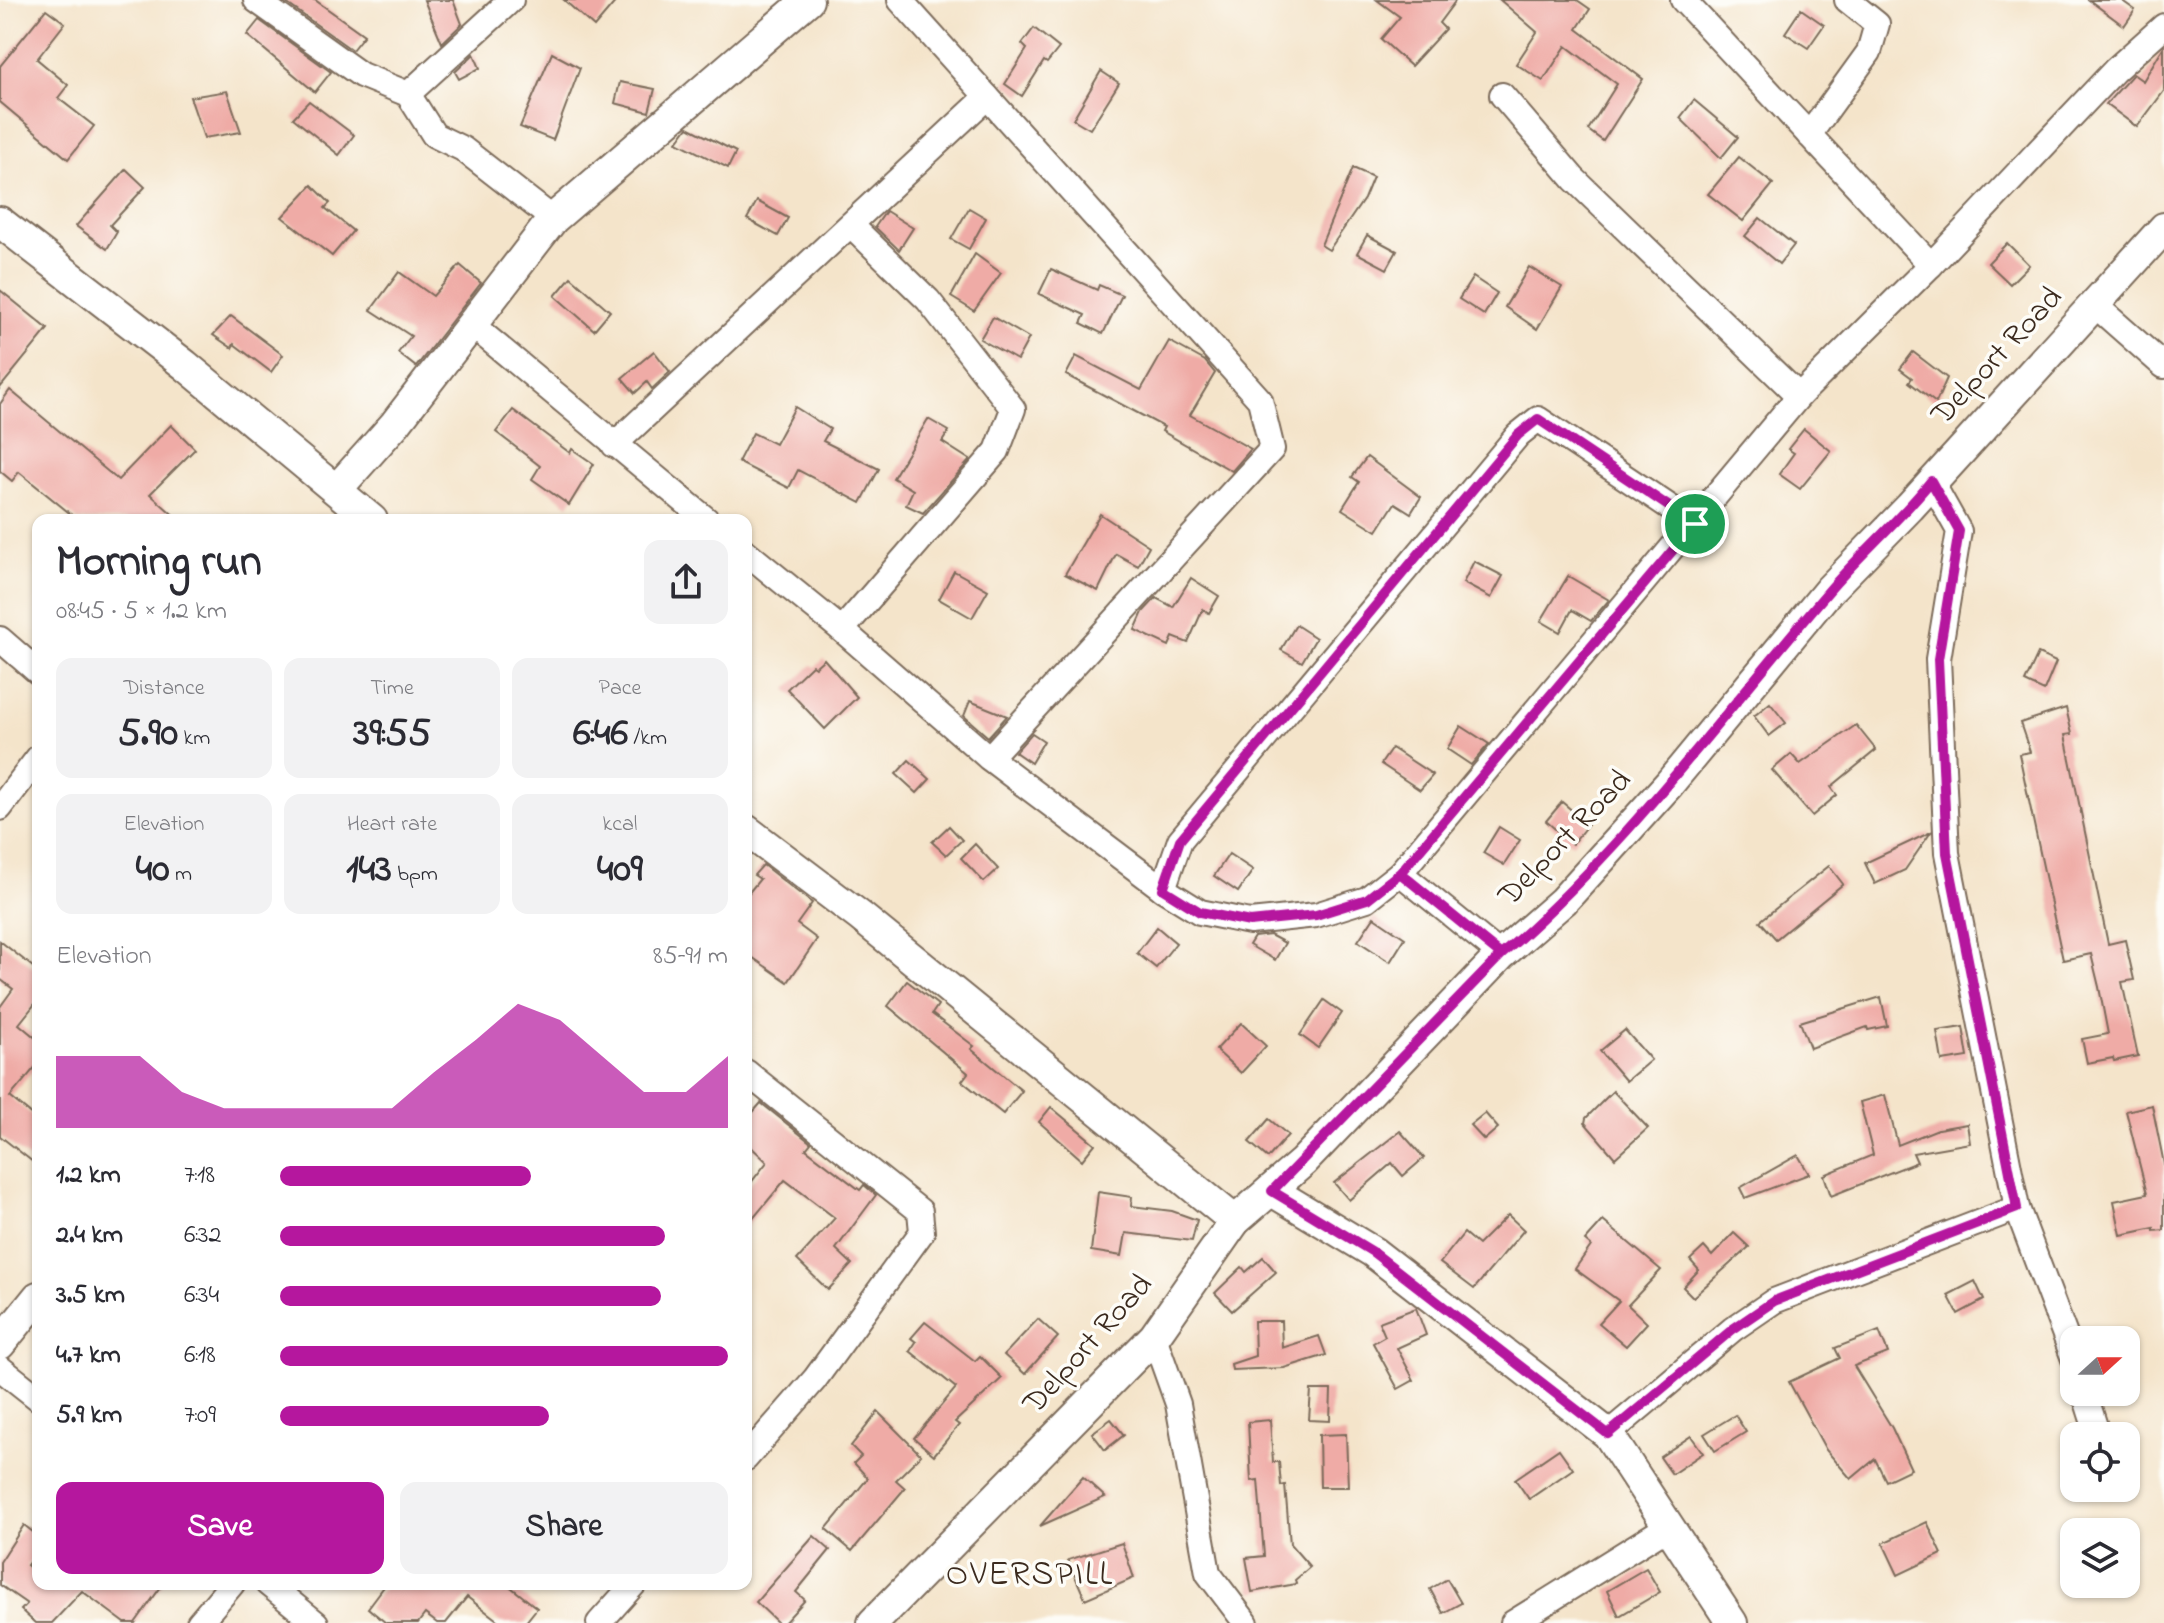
<!DOCTYPE html>
<html lang="en">
<head>
<meta charset="utf-8">
<style>
	body { margin:0; font-family:"Indie Flower",sans-serif; background:#f2f2f3; color:#2b2b33; height:100vh; display:flex; flex-direction:column; font-size:30px; white-space:nowrap }
	* { box-sizing:border-box; margin:0 }
	p { font-size:26px; color:#7c7c81 }
	.icon { flex:none; width:44px; height:44px; fill:none; stroke:currentColor; stroke-width:2; stroke-linecap:round; stroke-linejoin:round }
	.map { position:relative; flex:1; overflow:hidden }
	.sheet { position:absolute; left:32px; top:514px; width:720px; height:1076px; display:flex; flex-direction:column; background:#fff; border-radius:16px; box-shadow:0 2px 6px #0004 }
	.sheet>* { flex:none }
	.needle { width:52px; rotate:69deg }
	.controls { position:absolute; left:2060px; top:1326px; display:grid; gap:16px }
	.controls a { display:grid; place-items:center; width:80px; height:80px; border-radius:16px; background:#fff; box-shadow:0 2px 6px #0004; font-size:40px }
	.pin { position:absolute; display:grid; place-items:center; width:68px; height:68px; color:#fff; margin:-34px; border:4px solid #fff; border-radius:50%; box-shadow:0 2px 8px #0007 }
	.round { display:grid; place-items:center; flex:none; width:84px; height:84px; border-radius:16px; background:#f2f2f3 }
	.headline { display:flex; align-items:center; justify-content:space-between; height:136px; padding:0 24px }
	h1 { font-size:44px; font-weight:700; line-height:60px }
	.stats { display:grid; grid-template-columns:repeat(3,1fr); gap:12px; height:136px; padding:8px 24px }
	.stats div { display:grid; align-content:center; border-radius:16px; background:#f2f2f3; text-align:center }
	.stats b { font-size:40px; font-weight:700 }
	.stats small { font-size:22px; font-weight:400 }
	.stats p { font-size:22px }
	.chart { height:224px; padding:16px 24px }
	.chart p { display:flex; justify-content:space-between }
	.chart svg { width:100%; height:144px; margin-top:8px; fill:#b5179e; opacity:.7 }
	.cta { display:flex; gap:16px; margin-top:auto; padding:16px 24px }
	.cta a { flex:1; height:92px; border-radius:16px; background:#b5179e; color:#fff; font-size:32px; font-weight:700; line-height:92px; text-align:center }
	.cta a+a { background:#f2f2f3; color:#2b2b33 }
	ul { padding:0 24px; list-style:none; font-size:26px }
	li { display:grid; grid-template-columns:128px 96px 1fr; align-items:center; height:60px }
	li i { height:20px; border-radius:10px; background:#b5179e }
	.map>svg:first-child { display:block }
	.building { fill:#efaba6 }
	.lines { fill:none; stroke-linecap:round; stroke-linejoin:round }
	.minor-casing { stroke:#7c6b5a; stroke-width:28 }
	.tertiary-casing { stroke:#7c6b5a; stroke-width:34 }
	.minor { stroke:#fff; stroke-width:24 }
	.tertiary { stroke:#fff; stroke-width:30 }
	.route-casing { stroke:#fff; stroke-width:16 }
	.route { stroke:#b5179e; stroke-width:10 }
	.labels { text-anchor:middle; dominant-baseline:central; stroke-width:7; stroke-linejoin:round; paint-order:stroke }
	.street-label { font-size:32px; fill:#3b2a1e; stroke:#fdfcf7 }
	.neighbourhood-label { font-size:34px; letter-spacing:2px; fill:#3b2a1e; stroke:#fdfcf7 }
</style>
</head>
<body>
<div class="map">
<svg width="2164" height="1623" viewBox="0 0 2164 1623">
	<rect width="100%" height="100%" fill="#fdfcf7"/>
	<filter id="ink" filterUnits="userSpaceOnUse"><feTurbulence type="fractalNoise" baseFrequency=".0125" numOctaves="2"/><feDisplacementMap in="SourceGraphic" scale="16" xChannelSelector="R" yChannelSelector="G"/><feConvolveMatrix kernelMatrix="1 2 1 2 8 2 1 2 1" color-interpolation-filters="sRGB"/></filter>
	<filter id="wash" filterUnits="userSpaceOnUse"><feTurbulence type="fractalNoise" baseFrequency=".006" numOctaves="4" result="noise"/><feDisplacementMap in="SourceGraphic" scale="32" xChannelSelector="R" yChannelSelector="G"/><feGaussianBlur stdDeviation="1.8" result="paint"/><feColorMatrix in="noise" values="0 0 0 0 0 0 0 0 0 0 0 0 0 0 0 0 0 1.4 0 .05"/><feComposite in="paint" operator="in"/></filter>
	<g filter="url(#wash)">
		<rect width="100%" height="100%" fill="#f4e4ca"/>
		<g id="blocks">
			<g class="building">
				<polygon points="282,0 315,0 364,35 352,50"/>
				<polygon points="424,0 453,0 462,24 442,43"/>
				<polygon points="564,0 617,0 594,27"/>
				<polygon points="1377,0 1456,0 1439,23 1445,29 1411,66 1381,39 1400,17"/>
				<polygon points="1500,0 1577,0 1590,9 1577,29 1643,79 1603,141 1588,130 1617,84 1566,46 1543,81 1516,64 1537,32"/>
				<polygon points="2089,0 2121,0 2135,10 2124,26"/>
				<polygon points="46,9 65,23 37,59 68,85 58,98 94,126 68,159 0,102 0,66"/>
				<polygon points="1801,9 1824,25 1808,48 1785,33"/>
				<polygon points="259,20 331,72 315,92 247,35"/>
				<polygon points="1034,28 1059,48 1047,63 1044,61 1022,96 1005,84 1027,49 1022,44"/>
				<polygon points="2164,46 2164,91 2137,127 2106,104 2133,74 2143,81"/>
				<polygon points="552,53 580,68 553,140 520,127"/>
				<polygon points="474,54 480,68 459,79 455,72"/>
				<polygon points="1101,71 1119,83 1090,129 1073,119"/>
				<polygon points="620,82 655,89 649,112 615,103"/>
				<polygon points="227,91 241,132 204,138 190,97"/>
				<polygon points="1694,100 1738,137 1721,158 1680,118"/>
				<polygon points="309,101 354,135 339,155 293,118"/>
				<polygon points="688,127 736,152 728,168 677,142"/>
				<polygon points="1739,157 1773,184 1743,221 1708,194"/>
				<polygon points="1353,168 1373,177 1364,199 1329,250 1321,245"/>
				<polygon points="126,169 145,187 110,225 117,232 107,249 76,226"/>
				<polygon points="312,185 330,203 325,208 353,231 332,256 282,217"/>
				<polygon points="757,201 788,218 778,236 747,219"/>
				<polygon points="969,208 986,218 969,249 951,239"/>
				<polygon points="886,211 913,228 899,250 875,227"/>
				<polygon points="1760,218 1794,245 1779,264 1745,236"/>
				<polygon points="1367,235 1397,251 1387,269 1357,253"/>
				<polygon points="2007,243 2029,265 2010,284 1988,263"/>
				<polygon points="975,254 1001,273 974,311 951,297"/>
				<polygon points="460,265 481,283 416,367 398,353 411,336 371,310 399,272 433,296"/>
				<polygon points="1529,267 1562,287 1537,329 1505,307"/>
				<polygon points="1051,269 1097,290 1099,285 1122,295 1103,334 1081,323 1085,315 1039,294"/>
				<polygon points="571,277 610,311 594,330 555,296"/>
				<polygon points="1473,277 1497,293 1484,315 1459,299"/>
				<polygon points="0,290 48,329 0,388"/>
				<polygon points="231,316 283,355 271,372 234,344 232,348 213,335"/>
				<polygon points="993,317 1029,338 1017,360 980,339"/>
				<polygon points="1169,341 1205,361 1215,373 1190,415 1251,449 1232,471 1162,431 1164,427 1066,375 1076,356 1141,390"/>
				<polygon points="654,351 670,372 652,389 647,382 635,393 622,378"/>
				<polygon points="1913,352 1947,378 1936,403 1909,382 1912,378 1900,369"/>
				<polygon points="10,390 118,480 171,425 195,449 150,494 179,520 78,520 19,472 12,481 0,471 0,404"/>
				<polygon points="795,407 830,429 823,441 879,469 861,503 798,470 789,488 738,462 753,433 775,444"/>
				<polygon points="513,410 570,453 572,449 594,464 569,505 532,479 540,466 496,432"/>
				<polygon points="928,419 949,431 942,442 970,460 923,513 906,505 913,490 893,478"/>
				<polygon points="1804,429 1831,451 1800,489 1779,474 1794,453 1788,449"/>
				<polygon points="1367,457 1421,497 1411,513 1395,503 1377,531 1342,509 1359,482 1352,477"/>
				<polygon points="1100,514 1149,546 1138,566 1116,554 1098,591 1065,574"/>
				<polygon points="1474,561 1503,576 1491,598 1463,583"/>
				<polygon points="954,571 988,590 972,618 939,599"/>
				<polygon points="1568,576 1609,600 1591,621 1572,610 1560,632 1541,621"/>
				<polygon points="1191,578 1219,596 1209,613 1203,609 1188,643 1173,637 1169,646 1135,630 1143,612 1156,598 1173,607"/>
				<polygon points="1296,625 1316,638 1302,662 1281,650"/>
				<polygon points="2038,654 2056,662 2044,691 2025,682"/>
				<polygon points="824,659 857,697 825,729 787,689 812,665 815,667"/>
				<polygon points="970,701 1007,716 988,737 964,716"/>
				<polygon points="1770,703 1786,723 1769,736 1754,716"/>
				<polygon points="2066,708 2072,734 2065,735 2108,944 2125,940 2134,980 2122,982 2138,1056 2114,1061 2113,1058 2087,1063 2082,1039 2108,1034 2099,987 2091,954 2063,960 2019,754 2030,752 2020,723"/>
				<polygon points="1856,725 1876,750 1831,787 1837,795 1812,816 1772,770 1791,754 1800,764"/>
				<polygon points="1461,726 1489,744 1471,765 1447,749"/>
				<polygon points="1032,733 1044,741 1031,763 1015,752"/>
				<polygon points="1392,748 1433,775 1420,790 1381,764"/>
				<polygon points="909,760 930,779 917,793 896,774"/>
				<polygon points="1562,802 1588,824 1572,844 1546,821"/>
				<polygon points="949,826 962,840 946,855 932,842"/>
				<polygon points="1499,827 1520,840 1504,865 1483,853"/>
				<polygon points="1931,832 1905,870 1875,884 1865,863"/>
				<polygon points="975,844 998,869 984,882 961,858"/>
				<polygon points="1229,854 1253,870 1238,892 1214,876"/>
				<polygon points="763,865 812,903 797,924 817,939 788,982 746,953 746,896 760,879 754,875"/>
				<polygon points="1829,866 1843,884 1776,939 1760,921"/>
				<polygon points="1374,917 1405,938 1390,962 1358,941"/>
				<polygon points="1157,927 1176,943 1156,968 1137,953"/>
				<polygon points="1270,935 1285,943 1275,960 1249,945 1254,937"/>
				<polygon points="0,941 38,971 38,1000 19,1024 38,1040 38,1064 10,1097 38,1120 38,1166 0,1136 0,1007 13,989 0,979"/>
				<polygon points="907,981 938,1005 932,1014 974,1046 971,1049 1022,1091 1003,1114 962,1081 968,1073 888,1006"/>
				<polygon points="1881,997 1887,1026 1868,1030 1867,1027 1810,1048 1800,1022"/>
				<polygon points="1324,1000 1342,1013 1318,1048 1300,1035"/>
				<polygon points="1241,1023 1266,1046 1241,1073 1216,1050"/>
				<polygon points="1963,1027 1968,1057 1942,1061 1937,1031"/>
				<polygon points="1625,1030 1651,1060 1626,1081 1600,1051"/>
				<polygon points="1613,1091 1648,1128 1615,1158 1585,1123 1586,1118"/>
				<polygon points="1885,1095 1898,1145 1938,1129 1967,1124 1970,1143 1913,1153 1917,1162 1831,1196 1824,1175 1873,1155 1860,1102"/>
				<polygon points="761,1103 811,1143 806,1149 860,1190 864,1185 876,1195 836,1249 852,1264 828,1290 797,1260 835,1218 785,1180 746,1227 746,1189 767,1162 746,1142 746,1120"/>
				<polygon points="2152,1105 2164,1164 2164,1230 2154,1231 2154,1228 2121,1235 2114,1201 2147,1194 2126,1111"/>
				<polygon points="1051,1107 1095,1144 1082,1160 1039,1122"/>
				<polygon points="1485,1113 1498,1128 1484,1140 1470,1125"/>
				<polygon points="1269,1119 1288,1135 1268,1158 1249,1142"/>
				<polygon points="1400,1131 1424,1158 1403,1176 1392,1163 1349,1200 1334,1183"/>
				<polygon points="1798,1155 1809,1174 1745,1198 1740,1188"/>
				<polygon points="1098,1192 1132,1197 1131,1206 1172,1211 1197,1220 1192,1241 1126,1233 1122,1256 1091,1251"/>
				<polygon points="1508,1215 1524,1230 1474,1289 1440,1263 1464,1233 1478,1245"/>
				<polygon points="1603,1221 1661,1270 1628,1305 1647,1323 1626,1346 1599,1323 1619,1301 1575,1269 1591,1246 1585,1241"/>
				<polygon points="1734,1233 1749,1247 1693,1297 1683,1287 1699,1270 1690,1260 1704,1247 1712,1256"/>
				<polygon points="1263,1257 1276,1272 1232,1311 1215,1293 1242,1267 1246,1272"/>
				<polygon points="1975,1281 1984,1300 1958,1314 1948,1295"/>
				<polygon points="1416,1308 1426,1335 1397,1348 1414,1380 1398,1389 1373,1343 1385,1336 1379,1322"/>
				<polygon points="1038,1319 1058,1337 1025,1374 1004,1355"/>
				<polygon points="1254,1321 1281,1321 1282,1348 1319,1336 1326,1355 1284,1368 1232,1370 1231,1364 1255,1356"/>
				<polygon points="925,1322 975,1361 980,1356 1002,1378 955,1422 959,1425 934,1455 914,1438 956,1388 910,1351 916,1342 911,1338"/>
				<polygon points="1879,1331 1888,1353 1854,1366 1892,1428 1911,1469 1886,1481 1875,1459 1851,1479 1826,1450 1789,1382 1840,1358 1835,1348"/>
				<polygon points="1311,1390 1331,1390 1330,1421 1309,1420"/>
				<polygon points="878,1412 921,1455 896,1480 905,1488 852,1551 826,1529 868,1478 854,1463 861,1456 851,1446"/>
				<polygon points="1735,1415 1746,1432 1715,1451 1704,1434"/>
				<polygon points="1111,1419 1124,1435 1105,1450 1092,1433"/>
				<polygon points="1270,1420 1273,1462 1279,1462 1281,1486 1285,1485 1290,1544 1310,1567 1295,1580 1296,1584 1252,1592 1246,1558 1264,1556 1258,1480 1251,1481 1248,1422"/>
				<polygon points="1346,1434 1348,1487 1320,1487 1319,1435"/>
				<polygon points="1691,1436 1703,1453 1672,1474 1660,1457"/>
				<polygon points="1559,1449 1573,1469 1529,1499 1515,1479"/>
				<polygon points="1083,1477 1105,1497 1040,1526"/>
				<polygon points="1927,1522 1942,1554 1898,1575 1883,1543"/>
				<polygon points="24,1525 38,1536 38,1550 27,1565 38,1575 38,1584 163,1584 135,1623 125,1623 82,1591 52,1623 35,1623 21,1610 27,1604 0,1585 0,1562"/>
				<polygon points="814,1536 830,1550 796,1592 805,1600 784,1623 778,1623 756,1602"/>
				<polygon points="1122,1543 1134,1578 1085,1599 1068,1560"/>
				<polygon points="1646,1568 1660,1592 1619,1616 1607,1591"/>
				<polygon points="1447,1579 1461,1603 1443,1613 1430,1589"/>
				<polygon points="386,1584 507,1584 537,1608 525,1623 501,1623 467,1597 446,1623 437,1623 425,1614 418,1623 386,1623 368,1608"/>
			</g>
		</g>
	</g>
	<g filter="url(#ink)">
		<use href="#blocks" fill-opacity="0" stroke="#7c6b5a" stroke-width="2"/>
		<g class="lines">
			<g class="minor-casing">
				<g id="minor">
					<polyline points="256,0 361,75 408,94 434,135 463,149 553,219"/>
					<polyline points="900,0 1260,400 1272,449 989,758"/>
					<polyline points="1683,0 1931,265"/>
					<polyline points="408,94 511,0"/>
					<polyline points="1502,95 1574,179 1799,396"/>
					<polyline points="1809,135 1869,52 1877,24 1847,0"/>
					<polyline points="2096,306 2164,366"/>
					<polyline points="472,325 707,520"/>
					<polyline points="614,445 987,97"/>
					<polyline points="1931,481 1959,531 1938,659 1947,853 2017,1208 2074,1359"/>
					<polyline points="746,552 842,630 989,758 1163,889 1200,912 1250,922 1316,915 1367,899 1400,873 1799,396 1931,265 2115,70 2164,26"/>
					<polyline points="842,630 997,451 1013,409 928,300 852,226"/>
					<polyline points="0,639 38,672"/>
					<polyline points="0,808 38,758"/>
					<polyline points="1400,873 1501,955"/>
					<polyline points="1163,889 1180,840 1518,435 1538,419 1695,524"/>
					<polyline points="746,1072 920,1211 922,1232 815,1379 746,1458"/>
					<polyline points="1154,1337 1178,1404 1208,1573 1246,1623"/>
					<polyline points="0,1368 38,1398"/>
					<polyline points="2084,1392 2098,1436"/>
					<polyline points="1608,1434 1733,1329 1774,1301 2017,1208"/>
					<polyline points="268,1584 316,1623"/>
					<polyline points="199,1623 232,1584"/>
					<polyline points="599,1623 634,1584"/>
					<polyline points="1513,1623 1667,1527"/>
				</g>
			</g>
			<g class="tertiary-casing">
				<g id="tertiary">
					<polyline points="0,222 185,365 372,520"/>
					<polyline points="337,489 395,424 553,219 808,0"/>
					<polyline points="746,830 861,917 1235,1221"/>
					<polyline points="1272,1191 1373,1252 1608,1434 1732,1623"/>
					<polyline points="0,1344 38,1297"/>
					<polyline points="873,1623 1154,1337 1235,1221 1303,1162 1501,955 1563,901 1669,784 1829,590 1910,507 2164,228"/>
				</g>
			</g>
			<use href="#minor" class="minor"/>
			<use href="#tertiary" class="tertiary"/>
		</g>
	</g>
	<g class="lines" filter="url(#ink)">
		<g class="route-casing">
			<path id="route" d="M1695,524l-295,349 101,82 -229,236 101,61 235,182 125,-105 41,-28 243,-93 -70,-355 -9,-194 21,-128 -28,-50c-32,40 -71,73 -104,112 -107,124 -200,254 -326,362l-101,-82 -33,26 -51,16 -66,7 -50,-10 -37,-23 17,-49 338,-405 20,-16 157,105"/>
		</g>
		<use href="#route" class="route"/>
	</g>
	<g class="labels">
		<g class="street-label">
			<text transform="translate(1998 357) rotate(-47)">Delport Road</text>
			<text transform="translate(1566 839) rotate(-46)">Delport Road</text>
			<text transform="translate(1089 1345) rotate(-48)">Delport Road</text>
		</g>
		<g class="neighbourhood-label">
			<text x="1030" y="1576">OVERSPILL</text>
		</g>
	</g>
</svg>
<div class="controls">
<a><svg class="needle" viewBox="-14 -14 28 28"><path d="M0-13l5 13h-10z" fill="#e53935"/><path d="M0 13l5-13h-10z" fill="#7c7c81"/></svg></a>
<a><svg class="icon" aria-label="locate" viewBox="0 0 24 24"><circle cx="12" cy="12" r="6"/><path d="M12 2v4M12 18v4M2 12h4M18 12h4"/></svg></a>
<a><svg class="icon" aria-label="layers" viewBox="0 0 24 24"><path d="M12 4l9 5-9 5-9-5zM3 14l9 5 9-5"/></svg></a>
</div>
<div class="pin" style="left:1695px;top:524px;background:#1e9e55"><svg class="icon" aria-label="arrive" viewBox="0 0 24 24"><path d="M6 21V4h12l-3 4 3 4H6"/></svg></div>
<section class="sheet">
<div class="headline"><div><h1>Morning run</h1><p>08:45 · 5 × 1.2 km</p></div><a class="round"><svg class="icon" aria-label="share" viewBox="0 0 24 24"><path d="M12 15V3M7 8l5-5 5 5M5 13v7h14v-7"/></svg></a></div>
<div class="stats">
<div><p>Distance</p><b>5.90<small> km</small></b></div>
<div><p>Time</p><b>39:55</b></div>
<div><p>Pace</p><b>6:46<small> /km</small></b></div>
</div>
<div class="stats">
<div><p>Elevation</p><b>40<small> m</small></b></div>
<div><p>Heart rate</p><b>143<small> bpm</small></b></div>
<div><p>kcal</p><b>409</b></div>
</div>
<div class="chart"><p><span>Elevation</span>85–91 m</p>
<svg viewBox="0 0 160 44" preserveAspectRatio="none"><path d="M0 44V22L10 22L20 22L30 33L40 38L50 38L60 38L70 38L80 38L90 27L100 17L110 6L120 11L130 22L140 33L150 33L160 22V44z"/></svg>
</div>
<ul>
<li><b>1.2 km</b>7:18<i style="width:56%"></i></li>
<li><b>2.4 km</b>6:32<i style="width:86%"></i></li>
<li><b>3.5 km</b>6:34<i style="width:85%"></i></li>
<li><b>4.7 km</b>6:18<i style="width:100%"></i></li>
<li><b>5.9 km</b>7:09<i style="width:60%"></i></li>
</ul>
<div class="cta"><a>Save</a><a>Share</a></div>
</section>
</div>
</body>
</html>
